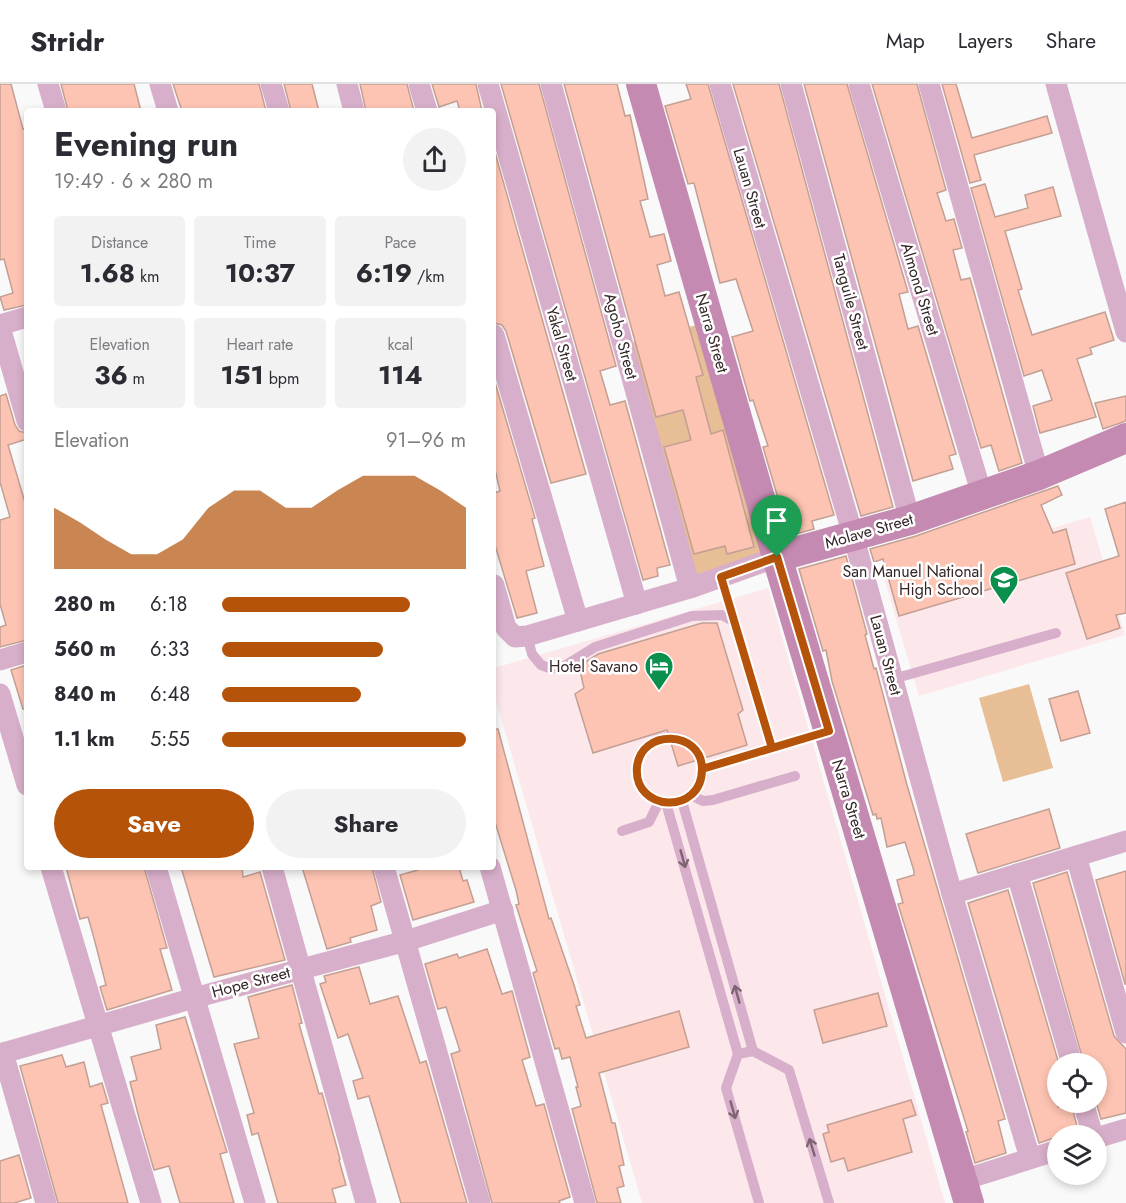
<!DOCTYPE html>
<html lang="en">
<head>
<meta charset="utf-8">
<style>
	body { margin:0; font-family:Jost,sans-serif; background:#f2f2f3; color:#2b2b33; height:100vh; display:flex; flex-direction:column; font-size:22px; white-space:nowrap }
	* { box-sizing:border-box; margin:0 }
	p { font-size:20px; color:#7c7c81 }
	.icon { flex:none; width:33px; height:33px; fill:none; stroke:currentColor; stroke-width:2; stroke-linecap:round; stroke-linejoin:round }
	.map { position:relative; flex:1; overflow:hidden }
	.drawer { position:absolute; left:24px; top:24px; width:472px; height:762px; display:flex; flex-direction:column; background:#fff; border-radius:6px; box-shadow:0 3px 9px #0003 }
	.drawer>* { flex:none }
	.fabs { position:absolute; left:1047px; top:969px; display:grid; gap:12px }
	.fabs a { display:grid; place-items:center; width:60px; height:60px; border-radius:50%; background:#fff; box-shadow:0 3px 9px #0003; font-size:30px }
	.pin { position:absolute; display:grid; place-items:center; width:51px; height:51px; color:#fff; margin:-62px -26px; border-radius:50% 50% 50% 0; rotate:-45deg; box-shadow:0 0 6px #0007 }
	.pin .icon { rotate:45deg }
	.round { display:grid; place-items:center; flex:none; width:63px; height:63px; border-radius:32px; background:#f2f2f3 }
	.overview { display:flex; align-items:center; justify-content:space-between; height:102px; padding:0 30px }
	h1 { font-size:33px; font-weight:700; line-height:45px }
	.metrics { display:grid; grid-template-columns:repeat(3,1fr); gap:9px; height:102px; padding:6px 30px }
	.metrics div { display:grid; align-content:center; border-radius:6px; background:#f2f2f3; text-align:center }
	.metrics b { font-size:26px; font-weight:700 }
	.metrics small { font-size:16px; font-weight:400 }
	.metrics p { font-size:16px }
	.chart { height:168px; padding:12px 30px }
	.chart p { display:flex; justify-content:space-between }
	.chart svg { width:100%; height:108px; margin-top:6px; fill:#b45309; opacity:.7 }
	.action { display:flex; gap:12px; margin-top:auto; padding:12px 30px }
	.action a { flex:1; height:69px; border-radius:36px; background:#b45309; color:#fff; font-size:24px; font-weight:700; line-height:69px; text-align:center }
	.action a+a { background:#f2f2f3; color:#2b2b33 }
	ul { padding:0 30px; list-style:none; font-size:20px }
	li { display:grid; grid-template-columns:96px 72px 1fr; align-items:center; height:45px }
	li i { height:15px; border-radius:8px; background:#b45309 }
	header { display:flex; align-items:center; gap:36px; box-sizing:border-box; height:84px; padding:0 30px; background:#fff; border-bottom:2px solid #e1e1e2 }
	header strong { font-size:28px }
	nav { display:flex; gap:33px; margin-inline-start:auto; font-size:21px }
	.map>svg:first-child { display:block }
	.built { fill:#fce8eb }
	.green { fill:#e7be96 }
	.building { fill:#fec4b3; stroke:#c39f94; stroke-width:1.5 }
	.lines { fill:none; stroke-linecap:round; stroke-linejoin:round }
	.lane { stroke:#d8afca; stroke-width:10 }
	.street { stroke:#d8afca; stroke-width:21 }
	.secondary { stroke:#c58ab2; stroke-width:30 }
	.oneway { stroke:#7e6471 }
	.route-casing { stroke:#fff; stroke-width:12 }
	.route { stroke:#b45309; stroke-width:8 }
	.labels { text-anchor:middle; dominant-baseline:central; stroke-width:5; stroke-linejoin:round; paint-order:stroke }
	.street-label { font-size:16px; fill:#352628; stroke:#fff }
	.poi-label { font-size:16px; fill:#352628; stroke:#fff; text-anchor:end }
</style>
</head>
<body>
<header>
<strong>Stridr</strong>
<nav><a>Map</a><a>Layers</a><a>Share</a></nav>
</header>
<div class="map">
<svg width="1126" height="1119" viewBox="0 0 1126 1119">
	<rect width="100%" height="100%" fill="#f9f9f9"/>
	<g class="built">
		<polygon points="1090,433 1125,551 919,612 884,494"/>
		<polygon points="768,504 945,1119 642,1119 494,610 494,584"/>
	</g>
	<g class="green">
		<polygon points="704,239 775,469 689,497 622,261"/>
		<polygon points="1029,600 1053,684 1003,698 979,614"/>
	</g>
	<g class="building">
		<polygon points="0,0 11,0 23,45 27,44 27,221 4,226 0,213 13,209 4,175 0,176"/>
		<polygon points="61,0 134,0 141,27 68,27"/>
		<polygon points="173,0 259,0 266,27 182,27"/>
		<polygon points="284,0 312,0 319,27 291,27"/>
		<polygon points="360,0 407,0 414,27 366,27"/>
		<polygon points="432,0 476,0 482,27 460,27 457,17 439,23"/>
		<polygon points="501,0 539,0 616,282 600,287 610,321 625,317 670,481 657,484 658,492 643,496"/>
		<polygon points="564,0 617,0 625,32 630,31 648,115 640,117 650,153 664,150 671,177 657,181 665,212 679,208 703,291 696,293 711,350 723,346 754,463 727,470 725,462 694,470 664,363 691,356 683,326 656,333"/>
		<polygon points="686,0 708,0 834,431 812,437 814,445 789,452 763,363 768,362 753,316 750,317 732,253 753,247 736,195 720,199 694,99 688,100 665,22 691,15"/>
		<polygon points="733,0 779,0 893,423 861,432"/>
		<polygon points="804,0 847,0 908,208 899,210 908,245 918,242 956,370 949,372 953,385 913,397"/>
		<polygon points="872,0 917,0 946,106 937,109 946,137 954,135 962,164 953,166 961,196 970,194 1022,379 999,387 991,361 981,364"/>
		<polygon points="942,0 956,0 972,54 1047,32 1052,49 974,71 981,96 970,99"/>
		<polygon points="494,65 586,390 551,399 506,247 502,241 494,239"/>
		<polygon points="985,100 995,133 1028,124 1025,111 1053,103 1061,132 1005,147 1022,205 1018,206 1032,251 1105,228 1114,256 1090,264 1092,270 1077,275 1096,333 1040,349 1033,322 1052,316 1042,286 1024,292 971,104"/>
		<polygon points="494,295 535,434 532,435 544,482 526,487 537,529 517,534 494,458 494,409 500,407 494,381"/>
		<polygon points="6,310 15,341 19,347 27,349 27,355 8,361 27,425 27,556 0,563 0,543 6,541 0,520 0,436 10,433 0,398 0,312"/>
		<polygon points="1126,312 1126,337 1103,345 1095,319"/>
		<polygon points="1058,402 1062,411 1041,421 1053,449 1066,445 1075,480 899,532 883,475 874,478 870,465 916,452"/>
		<polygon points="1126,418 1126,529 1116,531 1120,544 1087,555 1066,489 1119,472 1105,425"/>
		<polygon points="846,472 867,550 865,551 874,585 876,584 907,701 1005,1035 998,1037 1006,1069 975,1079 966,1048 968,1047 898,820 903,819 897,796 914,791 914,787 905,758 887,763 881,734 877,735 876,730 873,731 832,597 826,566 823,567 799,485"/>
		<polygon points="702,539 717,539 743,626 738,630 747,661 678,682 667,646 593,669 575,610 584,604 579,582 598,570"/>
		<polygon points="27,581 27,624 23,625 11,586"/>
		<polygon points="1078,607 1090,649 1061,657 1049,615"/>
		<polygon points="494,645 498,645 549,835 551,834 574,901 580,921 576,922 586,954 679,927 689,963 599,989 612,1039 615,1039 624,1081 619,1082 624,1102 617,1104 621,1119 597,1119 572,1025 581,1022 576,1003 578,1003 570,973 562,975 559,964 555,965 533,889 537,887 516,821 519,820 516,806 494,735"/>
		<polygon points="1049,725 1060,764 978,789 966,750"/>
		<polygon points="66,783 144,783 167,864 160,865 172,906 107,926 100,903 106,901 94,854 88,833 80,835"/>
		<polygon points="181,783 242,783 243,793 260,788 285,876 214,893"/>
		<polygon points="302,783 372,783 381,818 371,822 377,846 350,854 351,858 327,865"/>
		<polygon points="417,783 459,783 463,797 467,796 474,818 413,836 400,791 418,786"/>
		<polygon points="1126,787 1126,900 1125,900 1096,796"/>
		<polygon points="1067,788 1114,952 1126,965 1126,1029 1101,1035 1096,1018 1096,980 1084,980 1033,799"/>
		<polygon points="1008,806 1059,980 1058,1023 1071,1019 1078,1046 1039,1059 968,819"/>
		<polygon points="487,865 502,910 512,907 530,973 522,976 536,1022 544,1020 570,1113 559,1117 560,1119 492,1119 451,970 460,967 446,923 438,925 425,880 457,870 459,874"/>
		<polygon points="359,883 370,920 398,912 420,979 426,977 467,1119 401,1119 369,1012 358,1015 353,997 363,994 348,950 338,954 320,900 326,898 324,892"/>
		<polygon points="292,901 302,939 299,940 319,1010 322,1009 340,1075 339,1076 346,1101 332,1105 336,1119 278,1119 258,1049 252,1051 247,1031 254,1029 234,960 259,954 248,913"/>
		<polygon points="878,909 887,942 823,959 814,926"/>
		<polygon points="185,933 227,1068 220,1070 234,1119 180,1119 169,1082 154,1086 139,1034 130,998 137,996 131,973 161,965 156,941"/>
		<polygon points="62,971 66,983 84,978 90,1003 102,999 108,1019 101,1021 128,1119 58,1119 20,982"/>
		<polygon points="911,1016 916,1031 903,1035 912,1068 848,1087 844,1074 831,1078 823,1050 829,1048 827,1041"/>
		<polygon points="19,1071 31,1114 14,1119 0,1119 0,1077"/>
	</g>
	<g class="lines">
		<g class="lane">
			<polyline points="721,493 772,664"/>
			<polyline points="527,552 532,570 541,581 552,585 566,581 595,563 692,532 722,531 736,539"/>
			<polyline points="893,595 1056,549"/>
			<circle cx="670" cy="686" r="33"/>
			<polyline points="702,685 828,647"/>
			<polyline points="691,711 703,717 713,716 795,692"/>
			<polyline points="682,717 753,967"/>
			<polyline points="666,719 738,970"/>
			<polyline points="622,747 649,738 659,718"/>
			<polyline points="759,1119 726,1004 738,970 753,967 789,986 829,1119"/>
		</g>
		<g class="street">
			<polyline points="48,0 56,27"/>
			<polyline points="160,0 168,27"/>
			<polyline points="271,0 279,27"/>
			<polyline points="347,0 354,27"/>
			<polyline points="419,0 427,27"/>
			<polyline points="488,0 637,520"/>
			<polyline points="551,0 690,504"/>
			<polyline points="720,0 853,451 952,810 1030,1074"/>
			<polyline points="791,0 910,436"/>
			<polyline points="859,0 982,411"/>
			<polyline points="929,0 1039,391"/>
			<polyline points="1056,0 1126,248"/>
			<polyline points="0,241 27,233"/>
			<polyline points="0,243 27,337"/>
			<polyline points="494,251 578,537"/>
			<polyline points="494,501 506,544 515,553 527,552 690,504 777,473"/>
			<polyline points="0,576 27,568"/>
			<polyline points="0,610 27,701"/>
			<polyline points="1076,772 1126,949"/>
			<polyline points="51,783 151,1119"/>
			<polyline points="156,783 255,1119"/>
			<polyline points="272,783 366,1119"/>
			<polyline points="384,783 480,1119"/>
			<polyline points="490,783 585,1119"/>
			<polyline points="1017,790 1072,980"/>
			<polyline points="952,810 1126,757"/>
			<polyline points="3,969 46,1119"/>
			<polyline points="0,970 194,914 406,857 503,826"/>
			<polyline points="1083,1018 1093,1052"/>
			<polyline points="1096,1054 1126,1045"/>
			<polyline points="963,1096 1058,1066"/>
		</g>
		<g class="secondary">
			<polyline points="641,0 777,473 969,1119"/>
			<polyline points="777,473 910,436 1039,391 1126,354"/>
		</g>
	</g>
	<defs><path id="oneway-shaft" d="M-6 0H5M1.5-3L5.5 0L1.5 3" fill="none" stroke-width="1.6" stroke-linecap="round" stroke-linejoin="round" transform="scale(1.5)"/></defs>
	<g class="oneway">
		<use href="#oneway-shaft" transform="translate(683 775) rotate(74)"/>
		<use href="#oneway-shaft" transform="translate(737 910) rotate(-106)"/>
		<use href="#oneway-shaft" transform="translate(733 1026) rotate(74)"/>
		<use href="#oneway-shaft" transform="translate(812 1063) rotate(-107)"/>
	</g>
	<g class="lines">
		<g class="route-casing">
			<path id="route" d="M777,473l-56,20 51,171 -70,21c0,-39 -61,-41 -65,-2 -4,45 65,49 65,2l127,-38 -52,-174"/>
		</g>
		<use href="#route" class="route"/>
	</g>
	<defs>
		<g id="school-pin" transform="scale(1.5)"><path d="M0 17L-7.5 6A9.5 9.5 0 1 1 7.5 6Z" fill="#0b8f4c" stroke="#fff"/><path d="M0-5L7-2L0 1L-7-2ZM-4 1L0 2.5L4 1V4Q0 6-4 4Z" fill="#fff"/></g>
		<g id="hotel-pin" transform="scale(1.5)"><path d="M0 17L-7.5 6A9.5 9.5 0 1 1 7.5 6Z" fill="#0b8f4c" stroke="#fff"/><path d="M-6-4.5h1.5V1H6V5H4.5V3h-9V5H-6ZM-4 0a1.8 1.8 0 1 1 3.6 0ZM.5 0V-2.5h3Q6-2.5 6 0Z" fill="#fff"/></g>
	</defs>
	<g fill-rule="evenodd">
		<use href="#school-pin" x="1004" y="496"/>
		<use href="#hotel-pin" x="659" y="582"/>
	</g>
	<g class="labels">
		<g class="street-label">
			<text transform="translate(750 104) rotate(74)">Lauan Street</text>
			<text transform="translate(920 205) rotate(73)">Almond Street</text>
			<text transform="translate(851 218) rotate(75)">Tanguile Street</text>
			<text transform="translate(712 249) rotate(74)">Narra Street</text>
			<text transform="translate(621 252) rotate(75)">Agoho Street</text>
			<text transform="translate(562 260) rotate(74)">Yakal Street</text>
			<text transform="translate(869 447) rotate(-16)">Molave Street</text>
			<text transform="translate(886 571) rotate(75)">Lauan Street</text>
			<text transform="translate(849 715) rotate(73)">Narra Street</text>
			<text transform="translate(251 898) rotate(-15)">Hope Street</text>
		</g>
		<g class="poi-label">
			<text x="983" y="487">San Manuel National<tspan x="983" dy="18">High School</tspan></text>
			<text x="638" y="582">Hotel Savano</text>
		</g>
	</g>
</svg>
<div class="fabs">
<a><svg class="icon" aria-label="locate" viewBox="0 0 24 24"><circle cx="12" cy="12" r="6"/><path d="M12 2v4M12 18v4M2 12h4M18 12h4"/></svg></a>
<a><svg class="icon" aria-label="layers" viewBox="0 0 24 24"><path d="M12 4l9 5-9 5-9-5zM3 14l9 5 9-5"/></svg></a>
</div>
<div class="pin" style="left:777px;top:473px;background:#1e9e55"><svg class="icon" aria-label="arrive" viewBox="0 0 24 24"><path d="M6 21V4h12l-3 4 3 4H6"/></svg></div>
<section class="drawer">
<div class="overview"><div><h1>Evening run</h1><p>19:49 · 6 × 280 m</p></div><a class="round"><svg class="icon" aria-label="share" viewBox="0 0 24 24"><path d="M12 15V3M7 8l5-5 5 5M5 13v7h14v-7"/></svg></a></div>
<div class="metrics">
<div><p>Distance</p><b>1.68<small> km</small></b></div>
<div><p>Time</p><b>10:37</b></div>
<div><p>Pace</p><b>6:19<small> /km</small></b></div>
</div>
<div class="metrics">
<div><p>Elevation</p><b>36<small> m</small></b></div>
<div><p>Heart rate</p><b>151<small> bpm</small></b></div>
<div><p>kcal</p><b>114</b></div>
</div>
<div class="chart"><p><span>Elevation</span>91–96 m</p>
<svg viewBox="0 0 160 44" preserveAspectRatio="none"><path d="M0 44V19L10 25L20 32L30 38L40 38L50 32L60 19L70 12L80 12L90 19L100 19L110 12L120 6L130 6L140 6L150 12L160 19V44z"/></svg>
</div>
<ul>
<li><b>280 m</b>6:18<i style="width:77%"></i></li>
<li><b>560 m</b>6:33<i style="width:66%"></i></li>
<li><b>840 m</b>6:48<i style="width:57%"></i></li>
<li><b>1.1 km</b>5:55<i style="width:100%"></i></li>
</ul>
<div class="action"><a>Save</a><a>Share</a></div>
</section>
</div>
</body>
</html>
